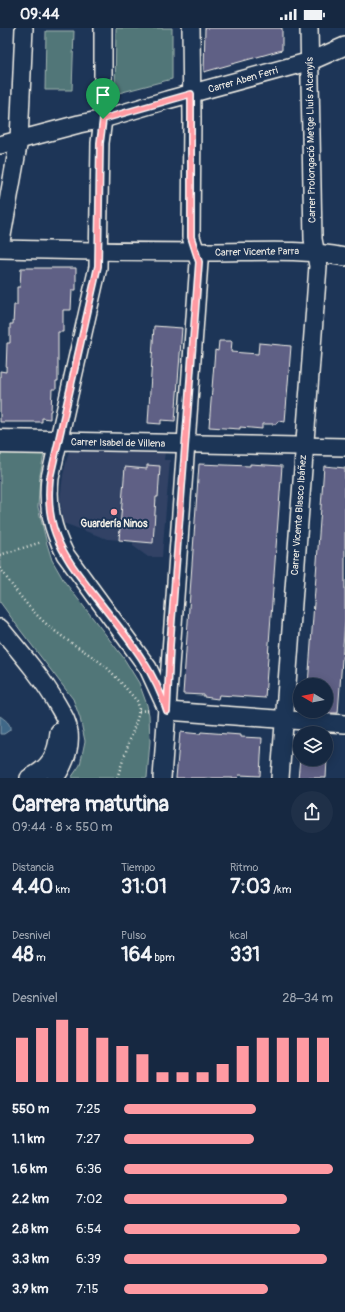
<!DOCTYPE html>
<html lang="es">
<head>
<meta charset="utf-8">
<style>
	body { margin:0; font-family:Pangolin,sans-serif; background:#1f3048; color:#f1f3f6; height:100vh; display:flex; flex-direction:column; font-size:15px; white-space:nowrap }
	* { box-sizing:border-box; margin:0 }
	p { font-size:13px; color:#9ea6b1 }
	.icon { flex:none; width:22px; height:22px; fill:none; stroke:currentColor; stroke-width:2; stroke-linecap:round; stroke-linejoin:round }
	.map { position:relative; height:750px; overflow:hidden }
	.drawer { display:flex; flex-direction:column; background:#162841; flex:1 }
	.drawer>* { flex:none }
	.needle { width:26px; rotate:280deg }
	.tools { position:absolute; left:293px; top:650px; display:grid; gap:8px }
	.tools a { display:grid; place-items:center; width:40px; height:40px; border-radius:50%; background:#162841; box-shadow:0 2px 10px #0003,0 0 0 1px #35445a; font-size:20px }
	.pin { position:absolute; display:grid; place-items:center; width:34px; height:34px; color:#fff; margin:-41px -17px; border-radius:50% 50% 50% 0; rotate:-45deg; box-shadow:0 0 4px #0007 }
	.pin .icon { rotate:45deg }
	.round { display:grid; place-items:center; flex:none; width:42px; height:42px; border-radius:21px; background:#1f3048 }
	.head { display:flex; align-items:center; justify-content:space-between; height:68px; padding:0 12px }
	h1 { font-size:22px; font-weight:700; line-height:30px }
	.metrics { display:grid; grid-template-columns:repeat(3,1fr); gap:6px; height:68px; padding:4px 12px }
	.metrics div { display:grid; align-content:center }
	.metrics b { font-size:20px; font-weight:700 }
	.metrics small { font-size:11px; font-weight:400 }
	.metrics p { font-size:11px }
	.chart { height:112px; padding:8px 12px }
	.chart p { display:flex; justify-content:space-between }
	.chart svg { width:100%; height:72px; margin-top:4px; stroke:#ff9aa2; stroke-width:6 }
	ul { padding:0 12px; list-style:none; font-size:13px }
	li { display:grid; grid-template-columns:64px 48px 1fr; align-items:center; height:30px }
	li i { height:10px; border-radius:5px; background:#ff9aa2 }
	.status { display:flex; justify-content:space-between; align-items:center; height:28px; padding:0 20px; background:#162841; direction:ltr }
	.status svg { height:11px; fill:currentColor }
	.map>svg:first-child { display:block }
	.built { fill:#304265 }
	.green { fill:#517678; stroke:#a2b4b0 }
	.water { fill:#406888; stroke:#889fae }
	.building { fill:#5e6085; stroke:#f4f1e8 }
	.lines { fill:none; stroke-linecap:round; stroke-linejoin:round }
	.pedestrian-casing { stroke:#f4f1e8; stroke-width:15 }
	.minor-casing { stroke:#f4f1e8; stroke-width:20 }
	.path { stroke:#f4f1e8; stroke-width:2.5; stroke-dasharray:1 3; stroke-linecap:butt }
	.pedestrian { stroke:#1d3557; stroke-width:12 }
	.minor { stroke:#1d3557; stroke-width:17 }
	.route-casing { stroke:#fff; stroke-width:8 }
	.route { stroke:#ff9aa2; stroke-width:5 }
	.poi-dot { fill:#ff9aa2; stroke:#1d3557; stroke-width:1.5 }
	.labels { text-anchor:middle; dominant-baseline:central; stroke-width:4; stroke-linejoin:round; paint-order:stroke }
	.street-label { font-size:10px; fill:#f4f1e8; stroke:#1d3557 }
	.poi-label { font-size:10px; font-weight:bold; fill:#f4f1e8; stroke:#1d3557 }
</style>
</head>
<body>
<div class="status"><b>09:44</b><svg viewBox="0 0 49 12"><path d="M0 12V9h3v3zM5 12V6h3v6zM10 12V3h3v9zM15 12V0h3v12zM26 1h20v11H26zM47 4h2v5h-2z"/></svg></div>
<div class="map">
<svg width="345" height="750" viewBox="0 0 345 750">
	<rect width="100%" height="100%" fill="#1d3557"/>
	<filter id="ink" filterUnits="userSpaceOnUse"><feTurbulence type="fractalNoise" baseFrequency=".025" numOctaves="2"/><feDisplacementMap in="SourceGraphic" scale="8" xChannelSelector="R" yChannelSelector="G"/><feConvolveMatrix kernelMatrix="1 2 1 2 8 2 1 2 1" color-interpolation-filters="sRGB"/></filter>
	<g filter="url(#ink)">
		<polygon class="built" points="69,423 165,424 164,432 170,432 162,529 148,529 133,518 133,513 107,511 63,495 60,472 63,447"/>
		<g class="green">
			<polygon points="116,0 172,0 172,51 115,66"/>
			<polygon points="46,3 74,3 72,62 45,62"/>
			<polygon points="0,424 44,426 40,447 38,479 47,516 52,532 64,553 123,629 139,655 147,677 149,687 150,713 147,750 71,750 80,737 85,713 80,690 73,671 21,603 0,574"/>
		</g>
		<path class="water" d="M0,688c5,4 11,7 10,14l-6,4h-4z"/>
		<g class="building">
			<polygon points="205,0 282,0 282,22 204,44"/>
			<polygon points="21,240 76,240 76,262 72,262 71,282 63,282 63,304 58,304 58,353 56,353 56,361 52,361 51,383 50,383 50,391 42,390 42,394 0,394 0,343 6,344 7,315 10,315 10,296 13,296 14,277 17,277 17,259 20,259"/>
			<polygon points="154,298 182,300 175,393 161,392 161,396 148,395"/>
			<polygon points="219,313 232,313 231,324 258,326 259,315 291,318 285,394 278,393 276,396 262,396 262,401 240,399 240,401 209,399 215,322 218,323"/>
			<polygon points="199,436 250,438 250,436 282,438 265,670 219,667 218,671 204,669 204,667 183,666"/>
			<polygon points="147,437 160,438 158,469 156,469 153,515 119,512 125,439 147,441"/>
			<polygon points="324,438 345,440 345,592 338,685 328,685 327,674 326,674 326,657 308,657"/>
			<polygon points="180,704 200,706 201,704 241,707 241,709 262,710 260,748 239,747 238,750 176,750"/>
			<polygon points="300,731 327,731 326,750 298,750"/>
		</g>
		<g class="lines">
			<g class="pedestrian-casing">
				<g id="pedestrian">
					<polyline points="0,408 52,409"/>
					<polyline points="0,419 52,420"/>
				</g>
			</g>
			<g class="minor-casing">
				<g id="minor">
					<path d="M103,0v91l-3,24 -2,124 -48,211c-3,29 2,50 15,76l83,114 17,37"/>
					<polyline points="0,117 79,96 103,91 167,72 311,33 345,18"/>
					<polyline points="0,219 19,112 24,0"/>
					<path d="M0,221c70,2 139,3 209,3 47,0 90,-4 136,5"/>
					<polyline points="59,413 345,419"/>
					<path d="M0,600c20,24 41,48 57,76 5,9 11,17 12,28 2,16 -5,33 -14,46"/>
					<polyline points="167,683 345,696"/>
					<path d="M29,750c21,-10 28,-23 30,-46"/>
					<polyline points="162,750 199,234 191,209 192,90 191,0"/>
					<polyline points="280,750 318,238 313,211 309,0"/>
				</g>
			</g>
			<g class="path">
				<polyline points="0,527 42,514"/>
				<path d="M0,540c16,24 35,49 59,66 15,12 32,20 47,33 11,10 21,23 31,34l2,6 -1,9 -21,62"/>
				<polyline points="139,683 151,682"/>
			</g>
			<use href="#pedestrian" class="pedestrian"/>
			<use href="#minor" class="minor"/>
		</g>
	</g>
	<g class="lines" filter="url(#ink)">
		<g class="route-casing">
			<path id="route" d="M191,66v143l8,25 -29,383 -3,66c-14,-46 -47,-82 -76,-120 -13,-17 -28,-36 -35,-56 -7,-18 -8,-39 -6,-57l48,-212 2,-123 3,-24z"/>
		</g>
		<use href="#route" class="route"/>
	</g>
	<circle class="poi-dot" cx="114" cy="484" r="4"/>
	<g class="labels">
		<g class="street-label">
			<text transform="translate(243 52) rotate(-16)">Carrer Aben Ferri</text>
			<text transform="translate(311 112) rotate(-91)">Carrer Prolongació Metge Lluís Alcanyís</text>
			<text transform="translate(257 224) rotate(-1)">Carrer Vicente Parra</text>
			<text transform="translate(118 415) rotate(1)">Carrer Isabel de Villena</text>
			<text transform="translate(299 487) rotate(-86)">Carrer Vicente Blasco Ibáñez</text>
		</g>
		<g class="poi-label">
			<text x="114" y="496">Guardería Ninos</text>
		</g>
	</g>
</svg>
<div class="tools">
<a><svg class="needle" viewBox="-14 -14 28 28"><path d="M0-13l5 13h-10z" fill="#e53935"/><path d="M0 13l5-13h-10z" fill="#9ea6b1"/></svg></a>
<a><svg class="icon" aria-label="layers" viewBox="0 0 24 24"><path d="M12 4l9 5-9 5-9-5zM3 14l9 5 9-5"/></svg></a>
</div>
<div class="pin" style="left:103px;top:91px;background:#1e9e55"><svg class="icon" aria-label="arrive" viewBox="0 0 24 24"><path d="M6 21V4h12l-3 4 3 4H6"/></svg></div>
</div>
<section class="drawer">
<div class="head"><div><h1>Carrera matutina</h1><p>09:44 · 8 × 550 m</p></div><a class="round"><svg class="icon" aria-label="share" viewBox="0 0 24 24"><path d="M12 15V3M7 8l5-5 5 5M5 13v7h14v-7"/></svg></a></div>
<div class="metrics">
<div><p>Distancia</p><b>4.40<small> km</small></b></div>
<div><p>Tiempo</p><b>31:01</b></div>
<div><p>Ritmo</p><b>7:03<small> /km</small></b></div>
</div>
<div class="metrics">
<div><p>Desnivel</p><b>48<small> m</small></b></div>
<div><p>Pulso</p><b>164<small> bpm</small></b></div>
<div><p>kcal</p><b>331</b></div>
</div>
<div class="chart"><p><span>Desnivel</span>28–34 m</p>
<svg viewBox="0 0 160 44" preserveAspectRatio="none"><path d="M5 44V17M15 44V11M25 44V6M35 44V11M45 44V17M55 44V22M65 44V27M75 44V38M85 44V38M95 44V38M105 44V33M115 44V22M125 44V17M135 44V17M145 44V17M155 44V17"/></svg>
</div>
<ul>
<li><b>550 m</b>7:25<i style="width:63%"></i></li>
<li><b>1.1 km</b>7:27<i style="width:62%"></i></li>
<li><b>1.6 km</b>6:36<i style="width:100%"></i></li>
<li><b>2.2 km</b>7:02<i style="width:78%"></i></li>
<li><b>2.8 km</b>6:54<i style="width:84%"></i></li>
<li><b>3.3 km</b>6:39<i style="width:97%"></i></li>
<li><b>3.9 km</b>7:15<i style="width:69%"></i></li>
</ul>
</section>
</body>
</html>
